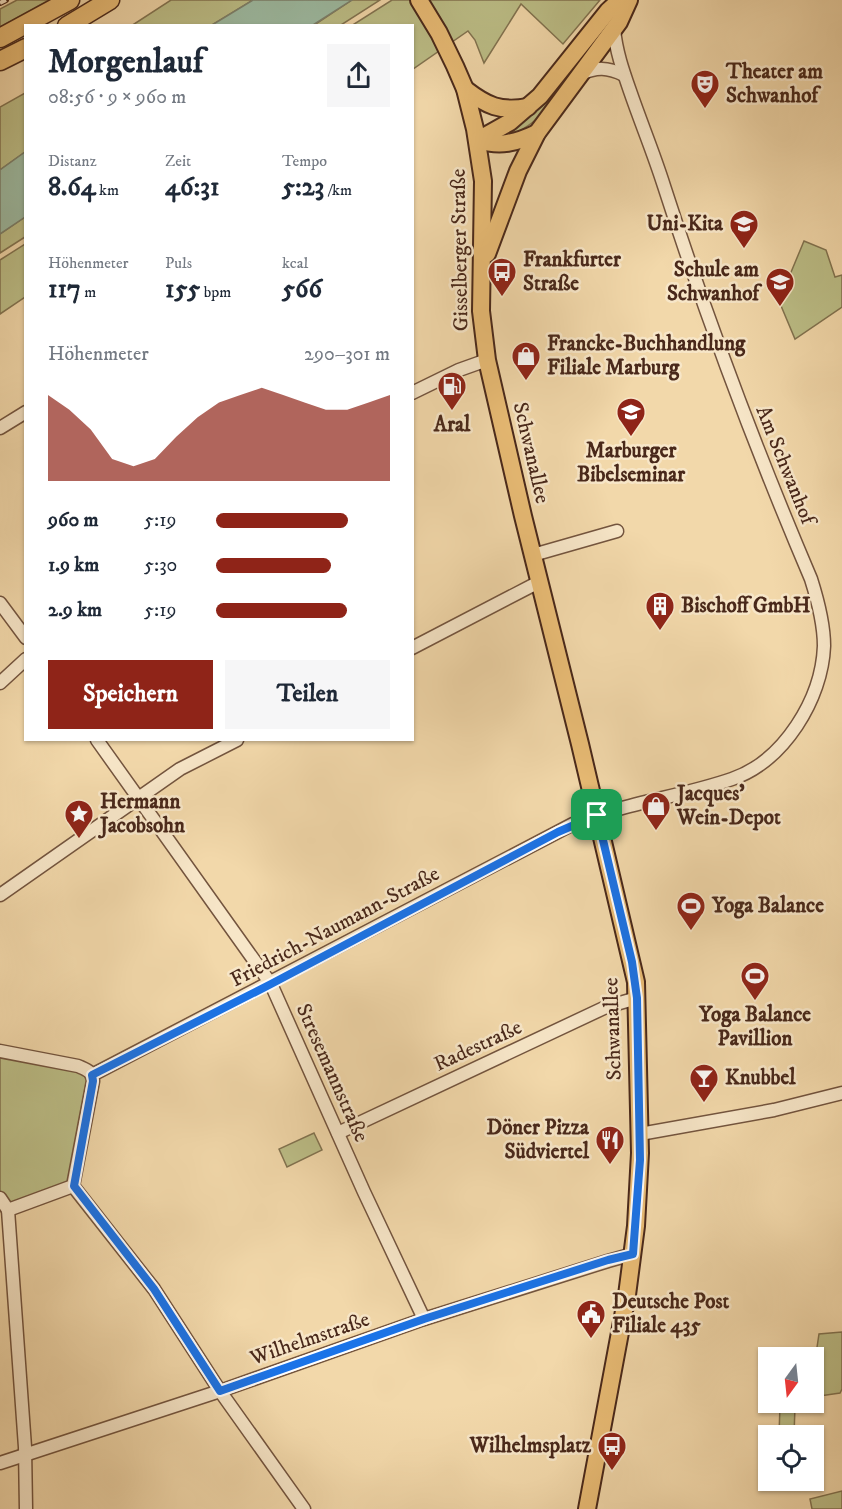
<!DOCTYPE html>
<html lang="de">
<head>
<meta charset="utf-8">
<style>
	body { margin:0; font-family:"IM FELL DW Pica",serif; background:#f6f6f7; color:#1f2937; height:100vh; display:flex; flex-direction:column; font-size:22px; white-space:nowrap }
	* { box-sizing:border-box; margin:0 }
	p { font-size:20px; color:#747a83 }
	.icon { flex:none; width:33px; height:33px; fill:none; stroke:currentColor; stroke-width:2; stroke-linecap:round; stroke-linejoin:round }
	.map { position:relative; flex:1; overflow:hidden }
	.drawer { position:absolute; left:24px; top:24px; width:390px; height:717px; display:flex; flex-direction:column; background:#fff; border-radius:0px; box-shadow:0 2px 4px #0004 }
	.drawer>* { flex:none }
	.needle { width:39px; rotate:195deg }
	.fabs { position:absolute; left:758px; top:1347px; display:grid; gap:12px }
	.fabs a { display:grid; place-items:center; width:66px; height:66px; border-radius:0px; background:#fff; box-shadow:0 2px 4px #0004; font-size:30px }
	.pin { position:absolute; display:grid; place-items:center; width:51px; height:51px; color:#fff; margin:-26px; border-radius:12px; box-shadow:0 3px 9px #0006 }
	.round { display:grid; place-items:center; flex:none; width:63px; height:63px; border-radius:0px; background:#f6f6f7 }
	.overview { display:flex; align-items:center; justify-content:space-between; height:102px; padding:0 24px }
	h1 { font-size:33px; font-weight:700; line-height:45px }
	.stats { display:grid; grid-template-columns:repeat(3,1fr); gap:9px; height:102px; padding:6px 24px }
	.stats div { display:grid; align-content:center }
	.stats b { font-size:26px; font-weight:700 }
	.stats small { font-size:16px; font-weight:400 }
	.stats p { font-size:16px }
	.chart { height:168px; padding:12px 24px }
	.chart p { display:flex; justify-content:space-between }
	.chart svg { width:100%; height:108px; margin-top:6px; fill:#8f2418; opacity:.7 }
	.action { display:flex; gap:12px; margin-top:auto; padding:12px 24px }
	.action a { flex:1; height:69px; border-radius:0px; background:#8f2418; color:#fff; font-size:24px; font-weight:700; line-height:69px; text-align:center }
	.action a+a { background:#f6f6f7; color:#1f2937 }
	ul { padding:0 24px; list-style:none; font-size:20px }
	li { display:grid; grid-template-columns:96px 72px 1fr; align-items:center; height:45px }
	li i { height:15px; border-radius:8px; background:#8f2418 }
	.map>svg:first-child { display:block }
	.green { fill:#bcbe87; stroke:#827350; stroke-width:1.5 }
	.water { fill:#9cbba3; stroke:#7b806c; stroke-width:1.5 }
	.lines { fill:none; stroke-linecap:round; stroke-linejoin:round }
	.minor-casing { stroke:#73543e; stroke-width:15 }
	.major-casing { stroke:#49281a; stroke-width:20 }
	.highway-casing { stroke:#49281a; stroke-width:21 }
	.minor { stroke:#f7e6c8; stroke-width:12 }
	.major { stroke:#e9bc75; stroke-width:16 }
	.highway { stroke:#e9bc75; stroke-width:18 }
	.rail-casing { stroke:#49281a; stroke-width:6 }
	.rail { stroke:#f7e6c8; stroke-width:4; stroke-dasharray:11; stroke-linecap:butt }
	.route-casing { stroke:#fff; stroke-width:12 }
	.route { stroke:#1a73e8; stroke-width:8 }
	.labels { text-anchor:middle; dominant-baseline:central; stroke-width:5; stroke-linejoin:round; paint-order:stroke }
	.poi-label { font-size:21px; font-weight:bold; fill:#49281a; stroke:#f7e6c8; text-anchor:start }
	.street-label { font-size:21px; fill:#49281a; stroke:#f7e6c8 }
</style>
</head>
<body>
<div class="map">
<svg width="842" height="1509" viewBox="0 0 842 1509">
	<rect width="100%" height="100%" fill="#f2d8aa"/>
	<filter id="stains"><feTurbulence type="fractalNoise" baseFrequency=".00333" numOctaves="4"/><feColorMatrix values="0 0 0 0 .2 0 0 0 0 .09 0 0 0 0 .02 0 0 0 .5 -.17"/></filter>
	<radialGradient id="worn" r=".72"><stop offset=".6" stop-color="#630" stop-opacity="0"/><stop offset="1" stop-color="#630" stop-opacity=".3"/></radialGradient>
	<g class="green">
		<polygon points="17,0 49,0 0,27 0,9"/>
		<polygon points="171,0 253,0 212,25 131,26"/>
		<polygon points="352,0 380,0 341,25 313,26"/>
		<polygon points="392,0 600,0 563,44 521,4 484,63 475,40 468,31 413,69 412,26 351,26"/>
		<path d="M592,43l1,3c-20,28 -46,75 -79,87l-2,-4z"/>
		<polygon points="25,93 25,152 0,170 0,107"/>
		<polygon points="25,217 25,237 0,253 0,234"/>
		<polygon points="804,241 826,250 835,277 842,275 842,307 795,339 779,301"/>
		<polygon points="25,244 25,297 0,314 0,260"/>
		<polygon points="0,1053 89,1073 71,1184 10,1208 0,1194"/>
		<polygon points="314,1133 322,1150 287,1167 279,1149"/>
		<polygon points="842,1332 842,1389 840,1393 813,1397 813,1358 807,1357 816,1354 819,1334"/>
		<polygon points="780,1406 795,1407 794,1435 779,1435"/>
		<polygon points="842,1491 842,1509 812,1509 810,1499"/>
	</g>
	<g class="water">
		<polygon points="253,0 352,0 313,25 212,25"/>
		<polygon points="25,152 25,217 0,234 0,170"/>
	</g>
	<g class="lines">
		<g class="minor-casing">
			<g id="minor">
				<path d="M580,74c17,-7 27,-7 44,1"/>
				<polyline points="412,393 459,370 487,360"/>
				<polyline points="0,428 26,412"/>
				<polyline points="533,555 617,531"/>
				<polyline points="0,603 26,638"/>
				<polyline points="412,648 539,582"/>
				<polyline points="0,683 26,659"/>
				<polyline points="97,740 271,984 364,1192 424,1319"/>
				<polyline points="0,895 180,769 237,740"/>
				<path d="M0,1051l78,15c9,4 14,5 15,15l-20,105 -65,24"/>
				<path d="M92,1075l481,-251c52,-21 107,-27 159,-45 52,-18 90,-80 92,-133 0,-23 -6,-45 -13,-67 -55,-129 -104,-260 -147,-393 -10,-32 -23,-63 -34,-95 -7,-20 -14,-40 -16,-62"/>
				<polyline points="338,1133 606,1007 637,998"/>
				<polyline points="640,1134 774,1110 842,1093"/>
				<polyline points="73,1186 154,1289 220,1391 304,1509"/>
				<polyline points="0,1198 8,1210"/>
				<polyline points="8,1210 25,1447 26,1509"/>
				<polyline points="0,1463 220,1391 424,1319 608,1261 633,1254"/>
			</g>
		</g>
		<g class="major-casing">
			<g id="major">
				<polyline points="419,0 439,33 455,66 465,89 475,129 483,181 481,311 487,360 523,516 580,744 636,982 640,1153 636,1226 627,1295 587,1509"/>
				<path d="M465,89c22,17 35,23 63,18"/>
				<polyline points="478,140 510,122 540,96 608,11 620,0"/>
				<path d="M478,140c22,7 38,3 59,-7"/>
				<polyline points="487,254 518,171 537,133 619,22 629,0"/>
			</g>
		</g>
		<g class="highway-casing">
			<g id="highway">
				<polyline points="67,26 110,0"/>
				<polyline points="0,38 70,0"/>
				<polyline points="0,61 26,48"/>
			</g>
		</g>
		<use href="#minor" class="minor"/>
		<use href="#major" class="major"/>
		<use href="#highway" class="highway"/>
		<g class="rail-casing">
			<polyline id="rail" points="0,3 6,0"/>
		</g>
		<use href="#rail" class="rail"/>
	</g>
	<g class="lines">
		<g class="route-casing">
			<polygon id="route" points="597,815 632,962 637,998 640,1160 633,1254 608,1260 424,1319 220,1391 154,1289 74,1186 93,1081 92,1075 271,984 558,832"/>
		</g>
		<use href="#route" class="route"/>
	</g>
	<defs>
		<g id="theatre-pin" transform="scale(1.5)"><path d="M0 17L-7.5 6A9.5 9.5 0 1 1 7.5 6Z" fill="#8f2418" stroke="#f7e6c8"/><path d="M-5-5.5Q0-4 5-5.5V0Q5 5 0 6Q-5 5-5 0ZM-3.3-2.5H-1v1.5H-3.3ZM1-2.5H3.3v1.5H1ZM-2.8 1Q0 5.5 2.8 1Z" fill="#fff"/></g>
		<g id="school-pin" transform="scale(1.5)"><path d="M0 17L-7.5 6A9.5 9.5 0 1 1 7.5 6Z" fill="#8f2418" stroke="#f7e6c8"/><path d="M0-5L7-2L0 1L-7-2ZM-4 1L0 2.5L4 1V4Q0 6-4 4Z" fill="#fff"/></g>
		<g id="bus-pin" transform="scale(1.5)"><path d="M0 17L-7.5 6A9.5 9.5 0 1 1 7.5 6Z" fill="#8f2418" stroke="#f7e6c8"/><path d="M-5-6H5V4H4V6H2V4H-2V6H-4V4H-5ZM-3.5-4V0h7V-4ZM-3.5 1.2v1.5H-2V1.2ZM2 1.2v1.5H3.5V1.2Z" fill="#fff"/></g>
		<g id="shop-pin" transform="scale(1.5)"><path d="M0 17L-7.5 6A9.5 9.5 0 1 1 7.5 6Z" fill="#8f2418" stroke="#f7e6c8"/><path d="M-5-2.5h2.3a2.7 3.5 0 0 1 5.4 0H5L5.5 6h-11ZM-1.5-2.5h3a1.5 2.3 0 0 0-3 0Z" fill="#fff"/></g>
		<g id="fuel-pin" transform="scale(1.5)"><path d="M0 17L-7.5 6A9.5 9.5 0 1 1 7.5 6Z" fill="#8f2418" stroke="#f7e6c8"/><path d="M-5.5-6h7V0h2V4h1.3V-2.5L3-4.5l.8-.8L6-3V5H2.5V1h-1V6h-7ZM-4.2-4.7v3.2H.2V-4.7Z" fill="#fff"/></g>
		<g id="building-pin" transform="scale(1.5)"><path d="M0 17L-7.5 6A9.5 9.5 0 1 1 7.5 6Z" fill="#8f2418" stroke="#f7e6c8"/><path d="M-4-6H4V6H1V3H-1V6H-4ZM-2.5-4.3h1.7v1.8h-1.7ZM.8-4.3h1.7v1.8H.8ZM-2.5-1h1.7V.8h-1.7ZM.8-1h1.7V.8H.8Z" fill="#fff"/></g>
		<g id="sight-pin" transform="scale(1.5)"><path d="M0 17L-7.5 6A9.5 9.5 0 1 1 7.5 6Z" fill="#8f2418" stroke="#f7e6c8"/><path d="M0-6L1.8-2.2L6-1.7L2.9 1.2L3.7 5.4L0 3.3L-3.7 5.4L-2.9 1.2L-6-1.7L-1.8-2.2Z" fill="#fff"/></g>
		<g id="stadium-pin" transform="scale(1.5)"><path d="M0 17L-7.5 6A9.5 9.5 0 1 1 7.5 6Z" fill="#8f2418" stroke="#f7e6c8"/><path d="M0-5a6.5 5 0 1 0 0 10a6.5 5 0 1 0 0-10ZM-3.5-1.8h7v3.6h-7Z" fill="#fff"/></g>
		<g id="bar-pin" transform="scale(1.5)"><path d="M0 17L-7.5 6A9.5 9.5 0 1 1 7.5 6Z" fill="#8f2418" stroke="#f7e6c8"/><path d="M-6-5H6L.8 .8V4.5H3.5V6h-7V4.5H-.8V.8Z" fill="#fff"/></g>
		<g id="restaurant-pin" transform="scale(1.5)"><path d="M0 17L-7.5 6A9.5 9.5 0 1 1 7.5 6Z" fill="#8f2418" stroke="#f7e6c8"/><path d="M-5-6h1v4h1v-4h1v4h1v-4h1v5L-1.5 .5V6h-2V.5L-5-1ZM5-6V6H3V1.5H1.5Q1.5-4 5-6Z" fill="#fff"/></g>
		<g id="civic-pin" transform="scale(1.5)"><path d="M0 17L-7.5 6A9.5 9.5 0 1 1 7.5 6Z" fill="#8f2418" stroke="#f7e6c8"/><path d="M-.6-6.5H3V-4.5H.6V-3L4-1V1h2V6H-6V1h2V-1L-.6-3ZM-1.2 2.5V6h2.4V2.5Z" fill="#fff"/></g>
	</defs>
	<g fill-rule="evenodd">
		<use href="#theatre-pin" x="705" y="84"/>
		<use href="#school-pin" x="744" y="224"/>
		<use href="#bus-pin" x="502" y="272"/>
		<use href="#school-pin" x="780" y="282"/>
		<use href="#shop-pin" x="526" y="356"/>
		<use href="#fuel-pin" x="452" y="386"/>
		<use href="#school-pin" x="631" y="412"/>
		<use href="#building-pin" x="660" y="606"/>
		<use href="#shop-pin" x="656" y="806"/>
		<use href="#sight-pin" x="79" y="814"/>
		<use href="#stadium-pin" x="691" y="906"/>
		<use href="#stadium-pin" x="755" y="976"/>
		<use href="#bar-pin" x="704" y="1078"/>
		<use href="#restaurant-pin" x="610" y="1140"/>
		<use href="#civic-pin" x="591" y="1314"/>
		<use href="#bus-pin" x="612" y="1446"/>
	</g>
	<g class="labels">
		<g class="poi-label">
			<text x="726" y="72">Theater am<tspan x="726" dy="24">Schwanhof</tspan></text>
			<text x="723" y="224" text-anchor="end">Uni-Kita</text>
			<text x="523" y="260">Frankfurter<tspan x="523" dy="24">Straße</tspan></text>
			<text x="759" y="270" text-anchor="end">Schule am<tspan x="759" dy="24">Schwanhof</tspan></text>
			<text x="547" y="344">Francke-Buchhandlung<tspan x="547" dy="24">Filiale Marburg</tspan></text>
			<text x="452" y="425" text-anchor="middle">Aral</text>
			<text x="631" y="451" text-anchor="middle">Marburger<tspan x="631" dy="24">Bibelseminar</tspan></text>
			<text x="681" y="606">Bischoff GmbH</text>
			<text x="677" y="794">Jacques'<tspan x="677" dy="24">Wein-Depot</tspan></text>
			<text x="100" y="802">Hermann<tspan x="100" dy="24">Jacobsohn</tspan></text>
			<text x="712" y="906">Yoga Balance</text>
			<text x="755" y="1015" text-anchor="middle">Yoga Balance<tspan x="755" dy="24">Pavillion</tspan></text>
			<text x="725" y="1078">Knubbel</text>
			<text x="589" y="1128" text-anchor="end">Döner Pizza<tspan x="589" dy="24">Südviertel</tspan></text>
			<text x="612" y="1302">Deutsche Post<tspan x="612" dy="24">Filiale 435</tspan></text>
			<text x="591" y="1446" text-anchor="end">Wilhelmsplatz</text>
		</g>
		<g class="street-label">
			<text transform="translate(460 250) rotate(-91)">Gisselberger Straße</text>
			<text transform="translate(531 453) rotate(77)">Schwanallee</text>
			<text transform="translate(785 465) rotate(68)">Am Schwanhof</text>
			<text transform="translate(335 927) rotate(-28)">Friedrich-Naumann-Straße</text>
			<text transform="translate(613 1029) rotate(-92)">Schwanallee</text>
			<text transform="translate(478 1046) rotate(-25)">Radestraße</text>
			<text transform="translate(332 1073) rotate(66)">Stresemannstraße</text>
			<text transform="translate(310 1339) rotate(-19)">Wilhelmstraße</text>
		</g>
	</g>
	<rect width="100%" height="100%" filter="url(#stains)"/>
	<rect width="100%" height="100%" fill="url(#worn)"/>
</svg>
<div class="fabs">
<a><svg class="needle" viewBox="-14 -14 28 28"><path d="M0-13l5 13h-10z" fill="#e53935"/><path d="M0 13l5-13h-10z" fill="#747a83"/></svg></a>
<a><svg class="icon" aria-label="locate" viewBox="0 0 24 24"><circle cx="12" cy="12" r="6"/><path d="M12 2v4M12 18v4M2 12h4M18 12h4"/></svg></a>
</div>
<div class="pin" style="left:597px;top:815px;background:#1e9e55"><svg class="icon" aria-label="arrive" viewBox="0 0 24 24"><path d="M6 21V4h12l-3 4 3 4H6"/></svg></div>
<section class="drawer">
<div class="overview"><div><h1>Morgenlauf</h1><p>08:56 · 9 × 960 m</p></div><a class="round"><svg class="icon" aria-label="share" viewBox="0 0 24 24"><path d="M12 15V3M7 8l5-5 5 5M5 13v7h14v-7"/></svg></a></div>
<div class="stats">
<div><p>Distanz</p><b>8.64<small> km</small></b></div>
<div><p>Zeit</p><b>46:31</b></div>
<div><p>Tempo</p><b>5:23<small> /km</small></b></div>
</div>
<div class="stats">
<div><p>Höhenmeter</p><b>117<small> m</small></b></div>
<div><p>Puls</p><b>155<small> bpm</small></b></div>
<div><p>kcal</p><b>566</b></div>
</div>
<div class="chart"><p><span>Höhenmeter</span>290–301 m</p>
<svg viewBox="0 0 160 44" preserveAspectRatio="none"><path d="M0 44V9L10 15L20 23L30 35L40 38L50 35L60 26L70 18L80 12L90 9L100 6L110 9L120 12L130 15L140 15L150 12L160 9V44z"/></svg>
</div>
<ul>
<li><b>960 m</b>5:19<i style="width:76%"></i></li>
<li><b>1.9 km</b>5:30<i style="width:66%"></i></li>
<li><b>2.9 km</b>5:19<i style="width:75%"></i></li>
</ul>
<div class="action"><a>Speichern</a><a>Teilen</a></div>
</section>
</div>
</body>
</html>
